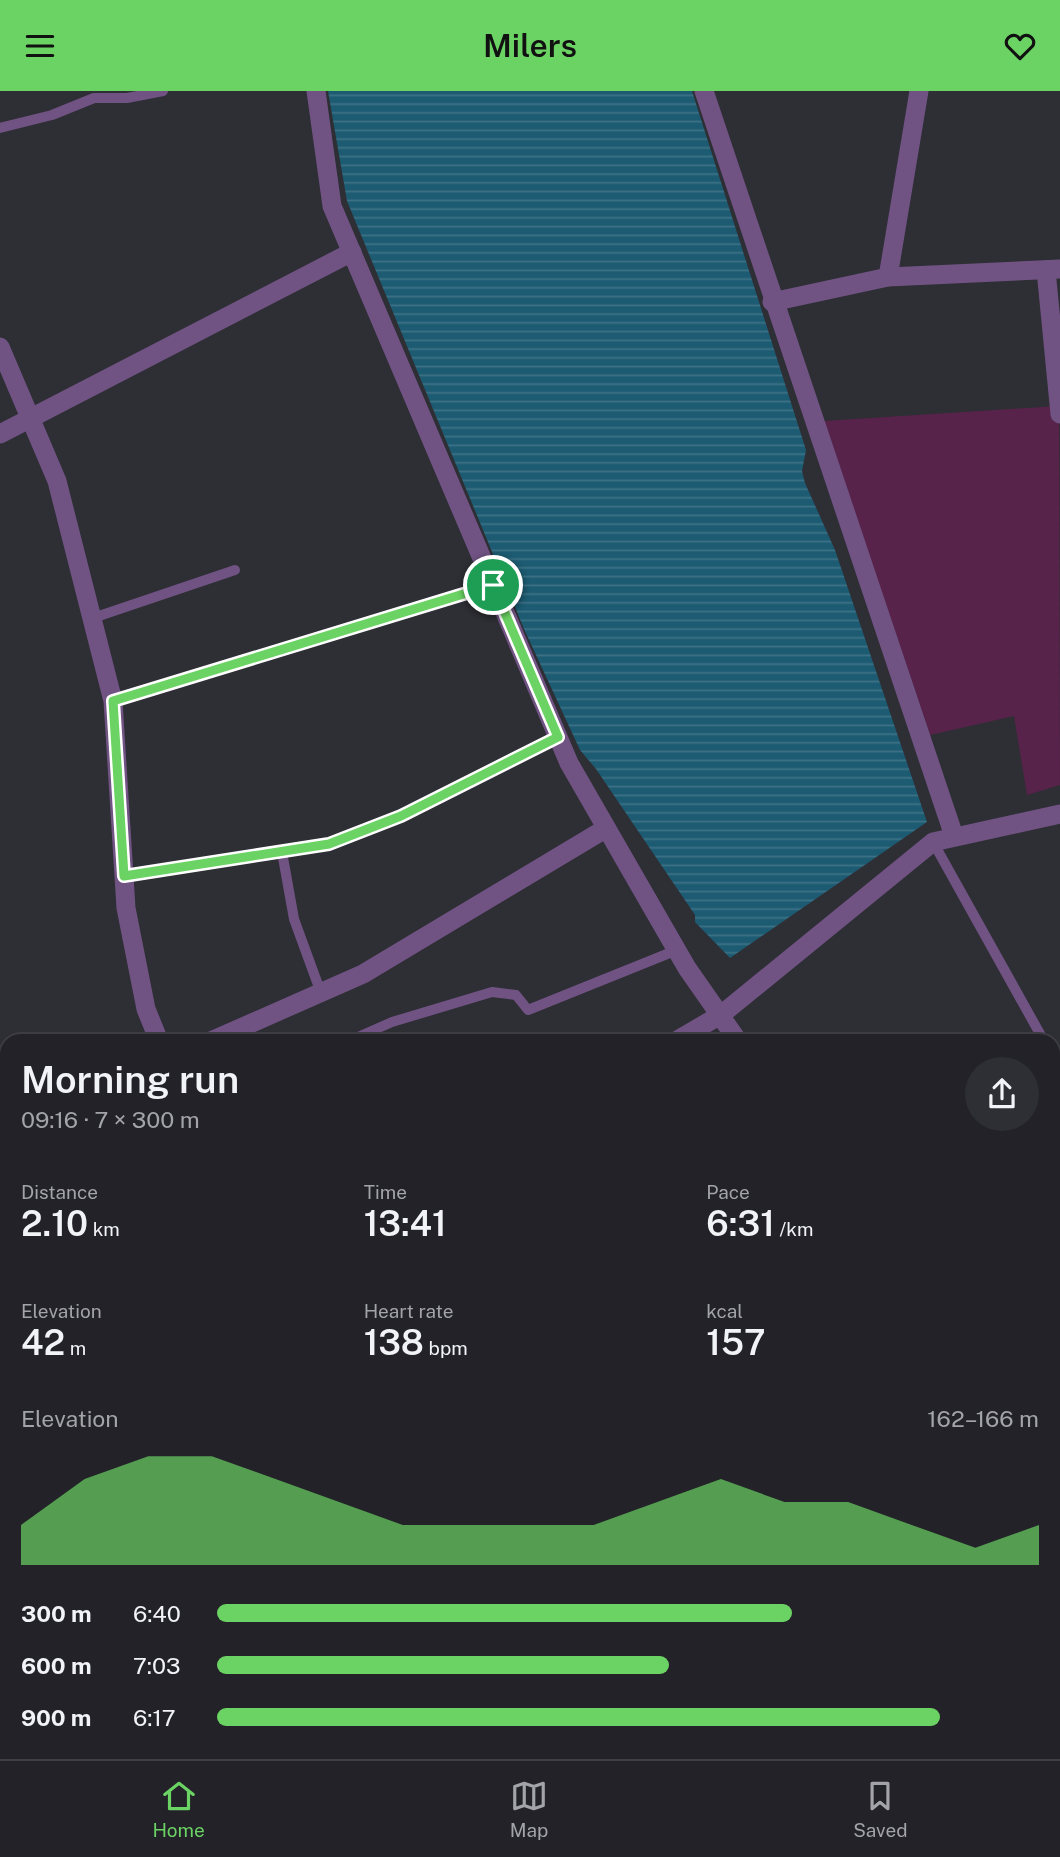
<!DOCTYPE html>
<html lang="en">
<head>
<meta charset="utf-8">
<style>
	body { margin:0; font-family:"Public Sans",sans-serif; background:#2e2f34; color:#f1f3f6; height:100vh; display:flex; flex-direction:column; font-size:26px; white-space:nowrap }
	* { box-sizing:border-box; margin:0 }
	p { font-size:23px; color:#a2a4a8 }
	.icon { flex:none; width:38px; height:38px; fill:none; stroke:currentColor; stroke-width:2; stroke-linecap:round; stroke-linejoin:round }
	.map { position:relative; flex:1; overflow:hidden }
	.drawer { position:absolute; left:0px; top:943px; width:1060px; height:726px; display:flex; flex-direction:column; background:#222228; border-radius:21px 21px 0 0; box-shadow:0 2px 5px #0004,0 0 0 2px #3f3f45 }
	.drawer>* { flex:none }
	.pin { position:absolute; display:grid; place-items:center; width:60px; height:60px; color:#fff; margin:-30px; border:4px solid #fff; border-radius:50%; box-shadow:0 2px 7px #0007 }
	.round { display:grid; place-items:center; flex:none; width:74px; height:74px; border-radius:37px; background:#2e2f34 }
	.overview { display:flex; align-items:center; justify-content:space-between; height:119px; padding:0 21px }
	h1 { font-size:38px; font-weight:600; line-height:52px }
	.figures { display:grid; grid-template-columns:repeat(3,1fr); gap:10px; height:119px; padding:7px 21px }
	.figures div { display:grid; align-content:center }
	.figures b { font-size:35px; font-weight:600 }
	.figures small { font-size:19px; font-weight:400 }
	.figures p { font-size:19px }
	.chart { height:196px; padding:14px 21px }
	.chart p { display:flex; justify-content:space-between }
	.chart svg { width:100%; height:126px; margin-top:7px; fill:#6bd363; opacity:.7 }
	ul { padding:0 21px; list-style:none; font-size:23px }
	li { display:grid; grid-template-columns:112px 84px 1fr; align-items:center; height:52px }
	li i { height:18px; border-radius:9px; background:#6bd363 }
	header { display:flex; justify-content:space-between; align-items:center; height:91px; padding:0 21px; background:#6bd363; color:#111; font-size:32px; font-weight:600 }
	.tabs { display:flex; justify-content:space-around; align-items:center; height:98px; border-top:2px solid #3f3f45; background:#222228; font-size:19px; color:#a2a4a8 }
	.tabs a { display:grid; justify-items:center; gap:4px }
	.tabs .active { color:#6bd363 }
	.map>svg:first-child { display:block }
	.park { fill:#58234a }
	.water { fill:url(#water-rules) }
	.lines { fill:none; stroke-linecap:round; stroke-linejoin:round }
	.service { stroke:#705383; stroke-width:10 }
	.minor { stroke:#705383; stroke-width:19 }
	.route-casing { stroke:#fff; stroke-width:14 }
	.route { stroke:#6bd363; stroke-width:9 }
</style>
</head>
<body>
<header><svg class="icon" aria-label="menu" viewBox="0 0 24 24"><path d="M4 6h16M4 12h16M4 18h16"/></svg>Milers<svg class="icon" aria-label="heart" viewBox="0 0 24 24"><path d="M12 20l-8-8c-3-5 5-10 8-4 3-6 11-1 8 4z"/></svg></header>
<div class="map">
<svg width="1060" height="1668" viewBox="0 0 1060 1668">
	<defs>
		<pattern id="water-rules" width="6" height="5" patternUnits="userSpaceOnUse" patternTransform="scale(1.75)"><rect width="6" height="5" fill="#1c5b72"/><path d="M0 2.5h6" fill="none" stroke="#3d7286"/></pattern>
	</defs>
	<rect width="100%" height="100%" fill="#2e2e35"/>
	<polygon class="park" points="1059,315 1060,694 1027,704 1014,625 930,644 824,330"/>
	<g class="water">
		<polygon points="328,0 692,0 806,359 802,380 805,392 835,459 927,731 730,867 695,831 695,824 596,678 580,659 524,538 347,110"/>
		<polygon points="0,1312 7,1313 7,1597 0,1594"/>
		<polygon points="221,1662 224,1668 66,1668 64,1663"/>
	</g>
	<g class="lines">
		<g class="service">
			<polyline points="0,37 52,24 94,7 127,7 163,0"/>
			<polyline points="93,527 235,479"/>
			<polyline points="113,610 493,494"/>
			<polyline points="933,751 1044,950"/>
			<polyline points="282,761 294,828 321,902"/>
			<polyline points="124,785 329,753 401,725 558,646"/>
			<polyline points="349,950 392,931 492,901 516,904 528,919 677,859"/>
			<polyline points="1054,967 1060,979"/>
			<polyline points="1054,1473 1060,1471"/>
			<polyline points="1054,1595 1060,1592"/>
			<polyline points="898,1662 899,1668"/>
			<polyline points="826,1668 842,1662"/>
		</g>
		<g class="minor">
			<polyline points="316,0 332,115 569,672 687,877 738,950"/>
			<polyline points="704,0 954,745"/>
			<polyline points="1046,179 1060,323"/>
			<polyline points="888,186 919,0"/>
			<polyline points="772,211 888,186 1060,178"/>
			<polyline points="0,256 57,390 113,610 126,817 146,918 159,950"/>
			<polyline points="0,343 352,161"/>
			<polyline points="211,950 363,883 605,738"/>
			<polyline points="676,950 722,923 933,751 1060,723"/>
			<polyline points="0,1245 7,1241"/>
			<polyline points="1054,1442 1060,1452"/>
			<polyline points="549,1662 551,1668"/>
		</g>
	</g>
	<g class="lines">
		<g class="route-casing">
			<polygon id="route" points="493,494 558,646 401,725 329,753 124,785 113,610"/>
		</g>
		<use href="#route" class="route"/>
	</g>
</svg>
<div class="pin" style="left:493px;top:494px;background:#1e9e55"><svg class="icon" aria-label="arrive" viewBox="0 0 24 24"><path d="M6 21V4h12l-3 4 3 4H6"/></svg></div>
<section class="drawer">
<div class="overview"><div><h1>Morning run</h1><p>09:16 · 7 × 300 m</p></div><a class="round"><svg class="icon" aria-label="share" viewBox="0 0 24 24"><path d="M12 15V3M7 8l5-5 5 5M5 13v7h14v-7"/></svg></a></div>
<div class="figures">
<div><p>Distance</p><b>2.10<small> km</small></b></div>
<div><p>Time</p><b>13:41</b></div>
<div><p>Pace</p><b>6:31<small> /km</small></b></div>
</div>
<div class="figures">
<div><p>Elevation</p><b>42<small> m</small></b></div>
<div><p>Heart rate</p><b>138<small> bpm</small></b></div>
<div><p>kcal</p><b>157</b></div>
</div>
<div class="chart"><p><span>Elevation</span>162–166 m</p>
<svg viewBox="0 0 160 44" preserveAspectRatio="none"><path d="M0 44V30L10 14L20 6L30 6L40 14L50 22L60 30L70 30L80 30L90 30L100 22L110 14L120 22L130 22L140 30L150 38L160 30V44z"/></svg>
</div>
<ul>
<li><b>300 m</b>6:40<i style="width:70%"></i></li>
<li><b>600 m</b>7:03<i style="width:55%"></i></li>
<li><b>900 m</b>6:17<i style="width:88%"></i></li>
</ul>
</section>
</div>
<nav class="tabs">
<a class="active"><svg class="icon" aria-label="home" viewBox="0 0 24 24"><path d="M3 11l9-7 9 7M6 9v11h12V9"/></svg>Home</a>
<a><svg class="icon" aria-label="map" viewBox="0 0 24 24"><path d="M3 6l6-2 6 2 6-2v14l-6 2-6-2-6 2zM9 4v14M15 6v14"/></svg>Map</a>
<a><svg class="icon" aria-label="saved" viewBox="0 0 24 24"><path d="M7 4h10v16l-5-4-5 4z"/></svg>Saved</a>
</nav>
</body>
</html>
